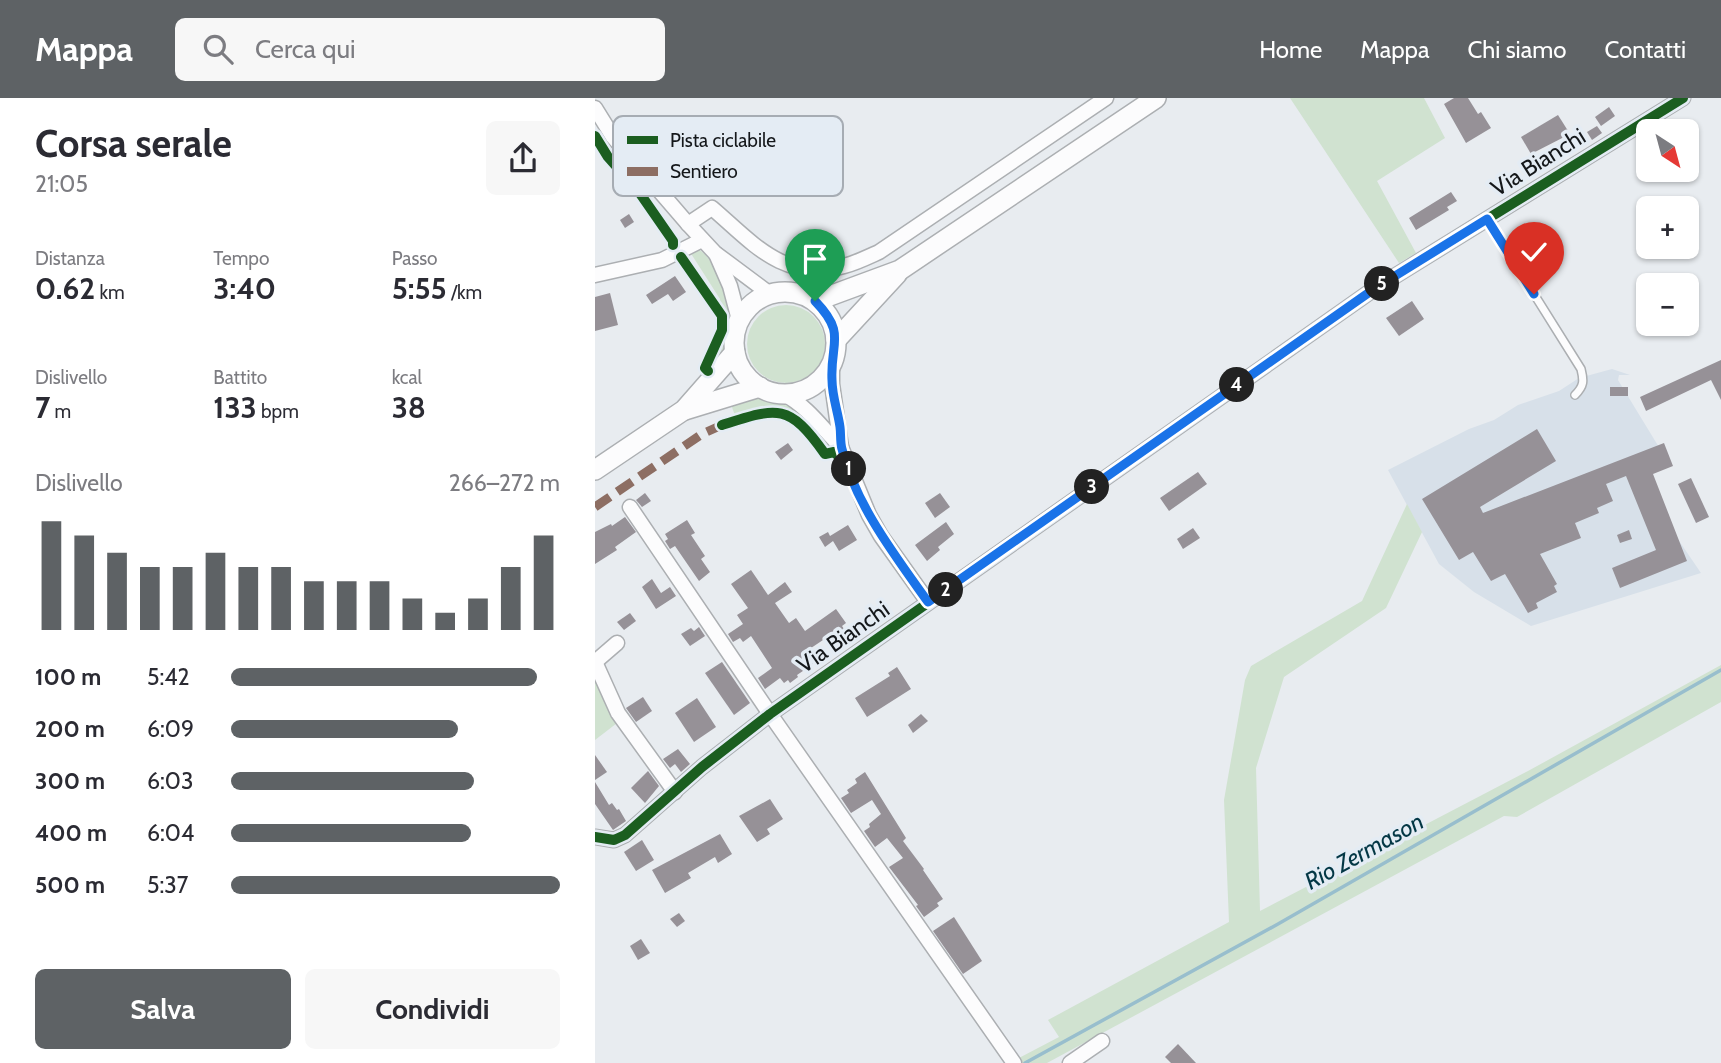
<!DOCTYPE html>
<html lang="it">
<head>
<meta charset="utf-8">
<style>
	body { margin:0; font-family:Cabin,sans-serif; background:#f7f7f7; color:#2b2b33; height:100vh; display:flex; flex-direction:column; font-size:26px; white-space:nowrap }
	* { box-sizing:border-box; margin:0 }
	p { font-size:23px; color:#7c7c81 }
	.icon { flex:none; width:38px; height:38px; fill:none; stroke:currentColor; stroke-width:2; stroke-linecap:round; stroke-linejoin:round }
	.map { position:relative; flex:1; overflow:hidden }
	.details { display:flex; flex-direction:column; background:#fff; width:595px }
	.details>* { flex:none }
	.needle { width:46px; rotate:144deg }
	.tools { position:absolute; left:1041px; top:21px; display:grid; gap:14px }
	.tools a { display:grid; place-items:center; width:63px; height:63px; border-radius:10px; background:#fff; box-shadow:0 2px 5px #0004; font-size:35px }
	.pin { position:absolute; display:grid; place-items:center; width:60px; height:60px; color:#fff; margin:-72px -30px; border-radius:50% 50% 50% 0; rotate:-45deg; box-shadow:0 0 7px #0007 }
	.pin .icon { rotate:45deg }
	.km { position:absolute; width:35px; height:35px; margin:-18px; border-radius:50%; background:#222; color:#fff; font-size:19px; line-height:35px; text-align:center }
	.round { display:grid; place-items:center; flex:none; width:74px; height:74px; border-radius:10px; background:#f7f7f7 }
	.overview { display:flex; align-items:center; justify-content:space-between; height:119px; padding:0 35px }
	h1 { font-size:38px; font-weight:800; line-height:52px }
	.stats { display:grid; grid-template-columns:repeat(3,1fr); gap:10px; height:119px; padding:7px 35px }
	.stats div { display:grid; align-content:center }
	.stats b { font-size:30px; font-weight:800 }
	.stats small { font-size:19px; font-weight:400 }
	.stats p { font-size:19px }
	.chart { height:196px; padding:14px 35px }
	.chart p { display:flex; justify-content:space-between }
	.chart svg { width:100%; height:126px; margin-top:7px; stroke:#5e6265; stroke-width:6 }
	.primary-button { display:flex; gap:14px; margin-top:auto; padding:14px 35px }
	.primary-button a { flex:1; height:80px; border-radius:10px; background:#5e6265; color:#fff; font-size:28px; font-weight:800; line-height:80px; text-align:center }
	.primary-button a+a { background:#f7f7f7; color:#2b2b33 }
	ul { padding:0 35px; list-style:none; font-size:23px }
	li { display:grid; grid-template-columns:112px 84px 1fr; align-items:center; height:52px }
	li i { height:18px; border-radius:9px; background:#5e6265 }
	header { display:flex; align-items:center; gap:42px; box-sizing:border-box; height:98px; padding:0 35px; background:#5e6265; color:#fff }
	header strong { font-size:33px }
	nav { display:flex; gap:38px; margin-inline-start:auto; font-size:24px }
	.search { width:490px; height:63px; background:#f7f7f7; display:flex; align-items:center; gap:18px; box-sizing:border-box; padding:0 24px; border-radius:10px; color:#7c7c81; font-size:26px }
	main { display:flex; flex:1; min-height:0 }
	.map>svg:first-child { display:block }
	.built { fill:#d7e0e9 }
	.green { fill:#d0e2d0 }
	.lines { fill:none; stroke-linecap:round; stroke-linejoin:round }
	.stream { stroke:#98becd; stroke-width:3.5 }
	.building { fill:#969197 }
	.lane-casing { stroke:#acafb2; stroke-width:10 }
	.street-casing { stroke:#acafb2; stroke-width:17 }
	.secondary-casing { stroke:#acafb2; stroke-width:22 }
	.lane { stroke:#fcfcfd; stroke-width:7 }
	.street { stroke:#fcfcfd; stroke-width:14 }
	.secondary { stroke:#fcfcfd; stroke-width:19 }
	.quiet { stroke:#8d6e63; stroke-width:9; stroke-dasharray:18 9; stroke-linecap:butt }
	.cycleway-casing { stroke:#e4ecf4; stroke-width:15 }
	.cycleway { stroke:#1b5e20; stroke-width:10 }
	.route-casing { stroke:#fff; stroke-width:14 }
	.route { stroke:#1a73e8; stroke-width:9 }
	.labels { text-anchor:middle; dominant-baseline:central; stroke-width:7; stroke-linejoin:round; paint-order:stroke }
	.street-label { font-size:23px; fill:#14171a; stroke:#e4ecf4 }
	.water-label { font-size:24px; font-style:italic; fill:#033745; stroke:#e4ecf4 }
	.key { fill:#e4ecf4; stroke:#a6acb3; stroke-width:2 }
	.key-label { font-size:19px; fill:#14171a }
</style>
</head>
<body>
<header>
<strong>Mappa</strong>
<div class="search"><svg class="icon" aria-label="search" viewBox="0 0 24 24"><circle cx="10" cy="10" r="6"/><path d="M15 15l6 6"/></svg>Cerca qui</div>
<nav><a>Home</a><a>Mappa</a><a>Chi siamo</a><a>Contatti</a></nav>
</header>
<main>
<section class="details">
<div class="overview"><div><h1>Corsa serale</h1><p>21:05</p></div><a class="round"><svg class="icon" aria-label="share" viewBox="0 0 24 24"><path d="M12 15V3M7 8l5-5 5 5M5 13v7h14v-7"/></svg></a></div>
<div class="stats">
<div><p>Distanza</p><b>0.62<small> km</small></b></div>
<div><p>Tempo</p><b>3:40</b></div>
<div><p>Passo</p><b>5:55<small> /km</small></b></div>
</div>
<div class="stats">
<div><p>Dislivello</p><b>7<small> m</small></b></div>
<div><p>Battito</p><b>133<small> bpm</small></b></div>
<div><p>kcal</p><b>38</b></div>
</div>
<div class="chart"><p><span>Dislivello</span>266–272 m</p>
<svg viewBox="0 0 160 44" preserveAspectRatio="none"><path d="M5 44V6M15 44V11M25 44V17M35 44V22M45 44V22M55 44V17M65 44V22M75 44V22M85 44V27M95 44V27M105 44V27M115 44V33M125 44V38M135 44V33M145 44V22M155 44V11"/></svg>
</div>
<ul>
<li><b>100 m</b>5:42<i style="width:93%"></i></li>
<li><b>200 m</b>6:09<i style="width:69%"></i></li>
<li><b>300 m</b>6:03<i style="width:74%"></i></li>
<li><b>400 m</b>6:04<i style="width:73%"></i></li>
<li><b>500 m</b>5:37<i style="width:100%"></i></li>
</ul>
<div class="primary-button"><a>Salva</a><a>Condividi</a></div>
</section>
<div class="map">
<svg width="1126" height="965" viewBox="0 0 1126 965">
	<rect width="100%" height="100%" fill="#e8ecf0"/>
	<polygon class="built" points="1017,271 1035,277 1024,277 1023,282 1073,364 1043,378 1052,396 1106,475 936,528 879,494 844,466 793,372 874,331 899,322 923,307 964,293 984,280"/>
	<g class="green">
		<polygon points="695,0 829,0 850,40 782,83 821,155 804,165"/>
		<path d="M103,151c10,6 15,16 20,27 19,36 17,61 -8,93l-3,-2c13,-21 25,-41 9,-64l4,-4 -30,-47z"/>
		<circle cx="191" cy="246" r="39"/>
		<path d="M162,299c39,9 51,15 73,50l-5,3c-27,-42 -42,-47 -89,-32l-6,-16z"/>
		<polygon points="812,406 827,434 791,510 689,579 661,670 665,813 933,673 1126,567 1126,604 922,719 909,718 452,965 425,965 422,961 464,939 453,922 634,824 629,702 650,582 656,568 767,503"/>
		<polygon points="0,579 26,622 0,642"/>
	</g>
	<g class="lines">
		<polyline class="stream" points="430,965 683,826 1126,572"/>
	</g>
	<g class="building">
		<polygon points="859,0 873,0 883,16 886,14 896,30 871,45 849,6"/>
		<polygon points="1014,9 1020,18 1006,28 1000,19"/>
		<polygon points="963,17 975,36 936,56 926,39"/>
		<polygon points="1002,28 1007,35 997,42 992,34"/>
		<polygon points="856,94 862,103 852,109 854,112 821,132 814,120"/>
		<polygon points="34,116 39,124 30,130 25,122"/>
		<polygon points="80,178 91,194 78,203 73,196 57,206 51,197"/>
		<polygon points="15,195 23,227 0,233 0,199"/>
		<polygon points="817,203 829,221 804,238 791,220"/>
		<polygon points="1126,262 1126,302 1116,282 1051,313 1045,299"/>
		<rect x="1015" y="289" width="18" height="9"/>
		<polygon points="942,331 961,363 885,409 888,415 1069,345 1078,368 1058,376 1092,463 1025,490 1017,470 1061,452 1031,378 1011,386 1018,403 1002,410 1004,415 980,425 986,440 945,456 962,486 959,488 962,494 941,505 943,510 933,515 910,476 896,483 878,454 864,462 827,401"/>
		<polygon points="193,345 198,352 186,362 180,354"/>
		<polygon points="603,374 612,386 574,413 565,400"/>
		<polygon points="1096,380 1114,419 1101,425 1083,386"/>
		<polygon points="50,395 56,403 47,409 41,402"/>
		<polygon points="345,395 355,409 340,420 330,405"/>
		<polygon points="30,419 41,434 20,449 22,452 0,466 0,434 16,426 17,428"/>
		<polygon points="92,422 100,435 96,437 110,458 106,461 115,474 104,483 80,448 75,451 70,443 73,441 70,436"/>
		<polygon points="351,424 359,436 343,449 345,452 332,463 320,447"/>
		<polygon points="253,427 262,442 244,453 238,443 230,449 224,439 233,434 235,438"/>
		<polygon points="598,430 605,440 588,451 582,441"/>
		<polygon points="1034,432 1037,441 1025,445 1022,437"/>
		<polygon points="156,472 173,497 190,484 197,494 180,505 194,525 201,520 210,533 241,511 251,525 247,528 255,540 243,549 234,538 213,552 221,564 202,577 203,579 195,585 193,582 189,585 185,580 170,591 163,580 177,570 156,538 148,544 145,540 138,544 133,536 148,526 142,517 153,510 136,486"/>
		<polygon points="57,481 66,495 75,489 81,498 61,511 47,489"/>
		<polygon points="35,515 41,523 29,532 22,524"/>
		<polygon points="104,529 110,538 95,548 86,536 96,530 99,533"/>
		<polygon points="127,564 155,605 139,617 110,575"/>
		<polygon points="302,569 316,591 272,619 260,600 295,578 293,575"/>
		<polygon points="48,599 57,613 41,624 31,610"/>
		<polygon points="102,600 121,629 99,644 80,615"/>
		<polygon points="326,616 333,623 318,635 313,627"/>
		<polygon points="83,651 95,666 86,674 80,666 75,670 68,661"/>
		<polygon points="0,657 12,674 0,682"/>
		<polygon points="53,673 64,688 50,705 36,690"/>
		<polygon points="270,674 311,740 308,743 329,771 328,772 348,801 342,805 344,808 329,819 321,808 323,807 294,769 308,760 292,740 280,749 269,733 275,729 274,726 286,716 277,702 256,715 246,700 254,695 252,692 262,685 260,681"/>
		<polygon points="0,684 14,707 17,705 22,712 24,711 31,723 18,732 0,706"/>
		<polygon points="175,701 188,721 172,731 175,736 162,744 144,718"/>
		<polygon points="125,736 137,756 123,765 120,759 93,775 96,780 70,795 57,772"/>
		<polygon points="47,742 59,762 41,773 29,754"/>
		<polygon points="84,815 90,823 82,829 75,821"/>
		<polygon points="359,819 387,863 368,876 338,833"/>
		<polygon points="46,841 55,855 43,862 35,848"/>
		<polygon points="583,946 601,965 576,965 570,959"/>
	</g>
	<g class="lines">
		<g class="lane-casing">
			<path id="lane" d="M892,121l94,150c3,12 3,17 -6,26"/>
		</g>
		<g class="street-casing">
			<g id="street">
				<polyline points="0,10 18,39 93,126 120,155 175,196"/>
				<path d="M93,126l24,-16c41,35 71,74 132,58 12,-3 24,-9 35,-14l227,-154"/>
				<polyline points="121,156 135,188 144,222"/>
				<polyline points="0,177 67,162 107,142"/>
				<path d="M189,296c24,13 38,34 57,53l-9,-63v-21"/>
				<polyline points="246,349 274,417 286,438 333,504"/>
				<polyline points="35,409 175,616 419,965"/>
				<polyline points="0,564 23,615 80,694"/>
				<polyline points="0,564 22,545"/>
				<polyline points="0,739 19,742 30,737 107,669 175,616 779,191 1088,0"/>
				<polyline points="475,965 507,943"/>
			</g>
		</g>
		<g class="secondary-casing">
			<g id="secondary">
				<circle cx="190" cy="245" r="51"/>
				<polyline points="221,203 305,172 561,0"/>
				<polyline points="241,242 302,176"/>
				<polyline points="90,312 165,289"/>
				<polyline points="0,372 89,312 140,254"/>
			</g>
		</g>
		<use href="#lane" class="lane"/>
		<use href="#street" class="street"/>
		<use href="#secondary" class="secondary"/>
		<polyline class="quiet" points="0,409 107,336 127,327"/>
		<g class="cycleway-casing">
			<g id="cycleway">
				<polyline points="0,38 13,59 44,94 78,143 78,147"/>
				<polyline points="86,159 127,218 127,232 110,270 113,273"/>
				<path d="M127,327c56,-18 67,-22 103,29l9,-2 13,12"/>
				<polyline points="0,739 19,742 30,737 107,669 175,616 779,191 1088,0"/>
			</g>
		</g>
		<use href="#cycleway" class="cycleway"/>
	</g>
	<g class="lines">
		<g class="route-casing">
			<path id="route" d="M220,203c32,33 15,41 17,79 0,16 6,32 8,47 1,7 0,15 2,22 13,55 54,108 86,153l446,-313 113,-70 47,75"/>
		</g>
		<use href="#route" class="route"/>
	</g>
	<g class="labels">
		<g class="street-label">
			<text transform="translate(943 64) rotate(-32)">Via Bianchi</text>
			<text transform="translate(248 539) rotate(-35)">Via Bianchi</text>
		</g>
		<g class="water-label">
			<text transform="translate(769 753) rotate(-29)">Rio Zermason</text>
		</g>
	</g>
	<rect x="18" y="18" width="230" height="80" rx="10" class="key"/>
	<rect x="32" y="38" width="31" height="8" fill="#1b5e20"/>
	<rect x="32" y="69" width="31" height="9" fill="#8d6e63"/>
	<g class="key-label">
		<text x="75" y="49">Pista ciclabile</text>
		<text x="75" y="80">Sentiero</text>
	</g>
</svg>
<div class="tools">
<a><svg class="needle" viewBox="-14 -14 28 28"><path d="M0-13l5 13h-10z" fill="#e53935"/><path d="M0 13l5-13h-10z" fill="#7c7c81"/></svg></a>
<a>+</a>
<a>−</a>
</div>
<div class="pin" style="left:220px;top:203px;background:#1e9e55"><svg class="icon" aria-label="arrive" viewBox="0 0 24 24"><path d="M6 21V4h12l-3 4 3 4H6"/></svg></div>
<div class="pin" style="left:939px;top:196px;background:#d93025"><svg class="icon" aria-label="check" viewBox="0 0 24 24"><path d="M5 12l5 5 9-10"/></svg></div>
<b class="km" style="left:254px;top:371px">1</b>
<b class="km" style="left:351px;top:492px">2</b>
<b class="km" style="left:497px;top:389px">3</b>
<b class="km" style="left:642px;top:287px">4</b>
<b class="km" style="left:787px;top:186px">5</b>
</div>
</main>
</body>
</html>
